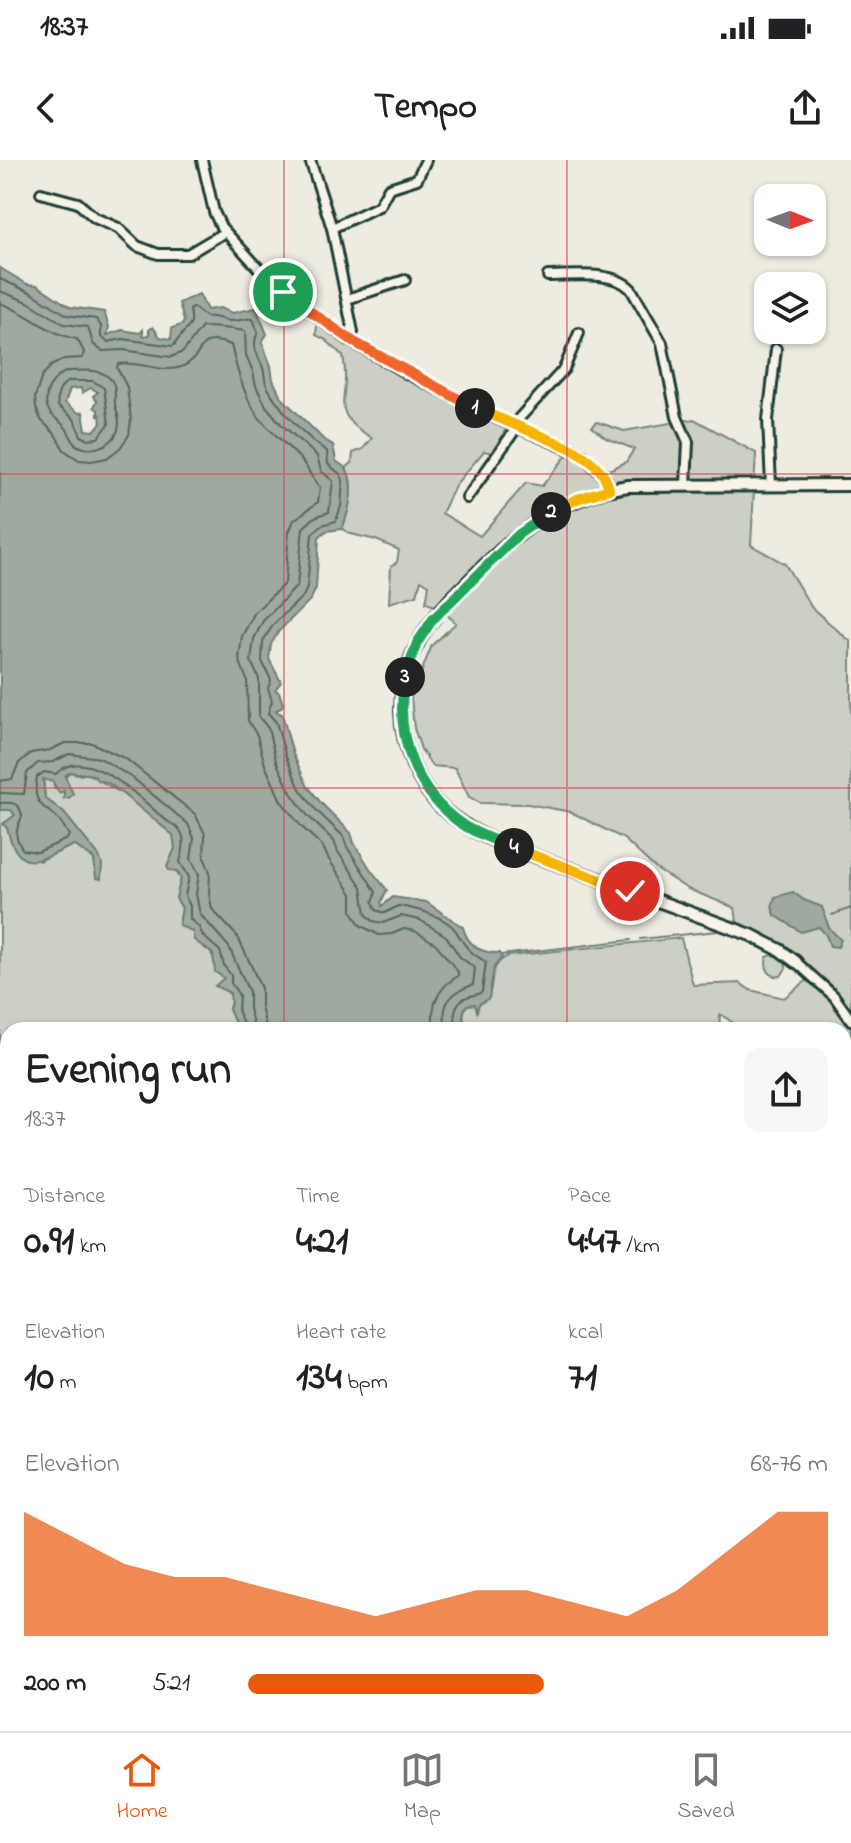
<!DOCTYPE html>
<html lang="en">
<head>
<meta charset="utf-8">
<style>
	body { margin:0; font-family:"Indie Flower",sans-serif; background:#f6f6f6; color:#202124; height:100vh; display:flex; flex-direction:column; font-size:30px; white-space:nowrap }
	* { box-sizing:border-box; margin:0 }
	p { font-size:26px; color:#757577 }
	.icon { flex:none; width:44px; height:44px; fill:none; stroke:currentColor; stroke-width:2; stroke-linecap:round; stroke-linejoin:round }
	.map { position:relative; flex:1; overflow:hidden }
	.panel { position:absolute; left:0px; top:862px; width:852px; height:710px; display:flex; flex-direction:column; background:#fff; border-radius:24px 24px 0 0; box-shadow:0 2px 6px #0004 }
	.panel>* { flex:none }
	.needle { width:52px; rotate:91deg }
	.buttons { position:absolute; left:754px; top:24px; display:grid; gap:16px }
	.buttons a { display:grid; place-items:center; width:72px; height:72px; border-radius:16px; background:#fff; box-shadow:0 2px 6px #0004; font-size:40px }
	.pin { position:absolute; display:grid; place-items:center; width:68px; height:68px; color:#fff; margin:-34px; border:4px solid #fff; border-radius:50%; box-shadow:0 2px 8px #0007 }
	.km { position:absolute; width:40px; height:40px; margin:-20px; border-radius:50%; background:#222; color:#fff; font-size:22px; line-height:40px; text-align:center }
	.round { display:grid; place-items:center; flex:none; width:84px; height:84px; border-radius:16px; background:#f6f6f6 }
	.headline { display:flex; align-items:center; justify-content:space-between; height:136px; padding:0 24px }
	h1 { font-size:44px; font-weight:800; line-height:60px }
	.stats { display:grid; grid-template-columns:repeat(3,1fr); gap:12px; height:136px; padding:8px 24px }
	.stats div { display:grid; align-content:center }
	.stats b { font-size:40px; font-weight:800 }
	.stats small { font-size:22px; font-weight:400 }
	.stats p { font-size:22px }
	.chart { height:224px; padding:16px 24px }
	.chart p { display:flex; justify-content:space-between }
	.chart svg { width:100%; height:144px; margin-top:8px; fill:#ea580c; opacity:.7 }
	ul { padding:0 24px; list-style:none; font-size:26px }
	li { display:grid; grid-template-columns:128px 96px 1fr; align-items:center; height:60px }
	li i { height:20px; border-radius:10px; background:#ea580c }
	.status { display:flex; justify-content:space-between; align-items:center; height:56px; padding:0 40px; background:#fff; direction:ltr }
	.status svg { height:22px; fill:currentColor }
	header { display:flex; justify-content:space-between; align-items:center; height:104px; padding:0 24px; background:#fff; font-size:36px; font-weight:800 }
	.dock { display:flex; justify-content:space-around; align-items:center; height:112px; border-top:2px solid #e0e0e0; background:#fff; font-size:22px; color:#757577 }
	.dock a { display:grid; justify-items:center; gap:4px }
	.dock .active { color:#ea580c }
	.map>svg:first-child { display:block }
	.green { fill:#cccfc4; stroke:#76867c; stroke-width:2 }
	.water { fill:#9fa99f; stroke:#6c7e74; stroke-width:2; fill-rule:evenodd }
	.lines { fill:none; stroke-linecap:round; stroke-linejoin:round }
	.shore { stroke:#52685f; stroke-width:2 }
	.stream { stroke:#6c7e74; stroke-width:2 }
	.minor-casing { stroke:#1f3d34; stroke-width:14 }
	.tertiary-casing { stroke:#1f3d34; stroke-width:16 }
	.minor { stroke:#f7f3e8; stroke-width:8 }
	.tertiary { stroke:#f7f3e8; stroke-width:10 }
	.split-1-casing { stroke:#fff; stroke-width:16 }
	.split-2-casing { stroke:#fff; stroke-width:16 }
	.split-3-casing { stroke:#fff; stroke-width:16 }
	.split-4-casing { stroke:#fff; stroke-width:16 }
	.split-5-casing { stroke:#fff; stroke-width:16 }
	.split-1 { stroke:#f0652b; stroke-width:10 }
	.split-2 { stroke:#f5b400; stroke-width:10 }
	.split-3 { stroke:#22a559; stroke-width:10 }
	.split-4 { stroke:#22a559; stroke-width:10 }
	.split-5 { stroke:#f5b400; stroke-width:10 }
	.grid { fill:none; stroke:#d1495b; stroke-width:2; stroke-opacity:0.55 }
</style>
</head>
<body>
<div class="status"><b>18:37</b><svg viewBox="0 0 49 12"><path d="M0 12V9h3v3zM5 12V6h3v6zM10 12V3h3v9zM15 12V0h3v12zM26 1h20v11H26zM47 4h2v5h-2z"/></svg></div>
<header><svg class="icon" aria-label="back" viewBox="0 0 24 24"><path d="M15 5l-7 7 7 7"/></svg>Tempo<svg class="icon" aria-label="share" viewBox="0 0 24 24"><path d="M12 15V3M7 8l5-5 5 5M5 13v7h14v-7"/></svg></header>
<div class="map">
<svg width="851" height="1571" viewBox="0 0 851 1571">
	<rect width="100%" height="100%" fill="#eeece1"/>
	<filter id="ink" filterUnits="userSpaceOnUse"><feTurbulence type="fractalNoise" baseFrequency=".0125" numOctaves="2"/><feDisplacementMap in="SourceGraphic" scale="16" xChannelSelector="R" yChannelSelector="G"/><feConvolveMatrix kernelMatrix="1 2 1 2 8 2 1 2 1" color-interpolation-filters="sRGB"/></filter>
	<g filter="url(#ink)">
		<g class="green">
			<path d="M317,163c59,42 124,76 190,104l-15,26 -8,-2 -28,33 -14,29 38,23 46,-53 16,3 34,-42 33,26 17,-8 8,-13 -28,-11 -14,-11 5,-5 27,9 70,-12 62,34 -5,92 34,19 27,44 39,34v1089h-35v-7h28v-133l5,-4 -5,-6v-551h-100l-24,-16 -1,16h-251c-5,-9 -7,-15 -1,-25l8,-1 2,6 2,-6 10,-6c3,-17 2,-35 19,-42l173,-18 12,47 47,-2 10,7 34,8 26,-20 -22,-19h-3l1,9 -5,8c-12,2 -17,-8 -14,-19l11,-4 -39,-18 -4,-27 -47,-19 -32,-20 -32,-30 -53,-27 -43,-8 -48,-1 -11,-6 -14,-29 -23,-2 -11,-17 -7,-21 -3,-30 21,-53 24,-22 -18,-16 -12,-4 3,-18 -8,-5 -4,15 -28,8 2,-37 6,-4 2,-12 -23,-10 -25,-6 -9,-5c7,-18 14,-43 4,-61l6,-5 1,-10 10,-4 9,-11c-48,-28 -19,-40 -29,-82l-17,-16 -10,-5z"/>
			<path d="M70,612l11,3 5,-2 37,21 50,41 3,4 -2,31 7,8 -5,20 6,10 -3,17c19,7 37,27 37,47l9,6 -2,9 9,10 -3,12 9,21h-230v397h-8v-617h11l4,6 -12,8 36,37 35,-16 20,14 2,16 6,-10 -38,-52 -19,-15 -2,-20 10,4 2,7 9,1v8l7,-7 -7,-15z"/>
			<polygon points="0,1432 8,1432 8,1564 364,1564 370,1571 0,1571"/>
		</g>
		<g class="water">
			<path d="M0,108l27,16 10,1 33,22 34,5 5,15 -2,8 15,-5 18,3 3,-3v6l6,-1v-5l4,-3 7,10 11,2 1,-11 10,-3 2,-4 -5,-18 20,-9 8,16 13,-2 12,5 24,-5 11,26 -5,8 9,24 2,14 8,17 42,42 10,6 3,16 10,7c10,18 3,43 -4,61l-16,2 -7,6 -3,51 -5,11 -32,32 -8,13 -2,15 12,23 -6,8 4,2 4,12 -2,4 -6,3 7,3 11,40 14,31 15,19 29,29 3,10 17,27 16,20 -6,12 1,4 11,-9 33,5 37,25c4,18 19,27 37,26l2,4 -8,10 -5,31 -10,6 -2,7 -2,-7 -8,1c-6,9 -5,16 1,25h-230l-9,-21 2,-5 -1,-11 -15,-7 9,-8 -9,-6 -2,-18 -19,-14 -1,-8 -14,-7 3,-17 -6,-10 5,-20 -4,-7 -8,-1 -2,-3 8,-19 -2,-13 -50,-41 -15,-11 -11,-3 -3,-5 -24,-3 -5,4 8,18 -4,4h-5v-7l-5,2 -6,-11 -10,-3 2,19 19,15 35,43 3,9 -1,14 -5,-1 -2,-19 -20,-14c-36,15 -55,32 -67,-17l-4,-4 12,-9 -4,-5h-11zM81,228l1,5 9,-5 7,4 -5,4 4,5 -3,6 4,3v6l2,-1 1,8 -7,8 -8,-1 -3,-18 -4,1 -14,-10 5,-14z"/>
			<polygon points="793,732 804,740 822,747 829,768 841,780 838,787 830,786 826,775 819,767 801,772 775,755 772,747 775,737"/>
			<polygon points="0,1267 8,1267 8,1378 0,1392"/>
			<polygon points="543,1564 810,1564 810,1571 536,1571"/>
		</g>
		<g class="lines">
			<g class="shore">
				<path d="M0,119l32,14 35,22 29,4 5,7v11l7,5 15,-3 50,7c3,-2 4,-6 7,-9 8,-13 14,-7 10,-27l3,-3 13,10c12,-2 17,5 27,4 8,0 12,-3 20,-2l5,13c-7,14 -1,21 5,36 2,6 1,12 4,18 11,22 39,52 60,65l1,13 12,10 3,6 -2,26 -5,15 -14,4 -10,9 -5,53 -3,8 -31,30 -10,16 -1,20 9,19 -3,8 4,13 -4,12 8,9 10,35 14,32 16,21 27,26 4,11 29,45 -3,10 3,8 9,3 13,-7c16,2 48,10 58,25 10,17 13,21 30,31l-4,30c-6,4 -14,3 -19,7 -11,7 -9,22 -5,31"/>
				<path d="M0,131l28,11 36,22 24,3 5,17 9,7 21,-1 48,7 12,-5 19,-25c13,0 31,2 43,4l1,24 7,17 3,14 10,20 15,18 36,32 4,15 12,10 -4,31 -14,5 -12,11 -6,58 -34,35 -9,18 -3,22 8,18v38l9,11 8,33 15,32 17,23 26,25 4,11 24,35 4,27 7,7 10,2 18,-7 19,4 26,16 14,21 15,11 -2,17c-23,7 -34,20 -26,45"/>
				<path d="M0,143c27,9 48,31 77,36l7,13 -2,6 -18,1 -13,7 -9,10 -7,21 1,11 5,12 14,14 9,16 15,10 12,1 16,-3 13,-10 9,-13 2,-15 -4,-33 -10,-19 1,-4c20,-4 43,10 63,3 27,-10 12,-36 50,-22 5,22 13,52 27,71 13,17 30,29 44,45 7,8 9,18 18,26l-2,15 -24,18 -5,12 -4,51 -30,29 -13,24 -3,23 8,21 1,41 9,14 8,30 16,36 19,24 23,22 5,11 24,36v17l8,14 19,10 13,-1 12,-5 11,2 21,13 22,28v4c-21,12 -28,31 -24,54"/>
				<path d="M69,211c15,-1 39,-3 45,14 2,7 0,13 1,19 1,7 4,12 4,19 -1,22 -26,31 -43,22 -5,-6 -6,-11 -10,-17 -3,-5 -11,-9 -15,-14 -12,-16 1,-39 18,-43z"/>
				<path d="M70,221h23l11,7 5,36 -11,14 -10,1 -7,-3 -7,-17 -16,-13c-2,-10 2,-22 12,-25z"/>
				<polyline points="0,621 12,619 19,603 31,593 50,590 65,583 92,583 126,599 195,654 205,674 204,697 210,712 209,733 212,749 237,776 251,805 261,828 261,847 267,870"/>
				<polyline points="0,633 24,634 27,613 38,603 53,602 69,594 100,598 134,619 188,664 194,678 191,699 199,714 196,734 200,754 229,787 249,832 249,849 255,870"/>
				<path d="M0,643c11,-1 20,-1 22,13 -5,15 -10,17 1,34l15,2 29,-13 2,-4c-4,-6 -9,-17 -16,-21 -16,-10 -20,-17 -16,-37l7,-5 12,2c29,-31 82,22 105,42 7,7 20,11 22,21 2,9 -1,18 -3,25l9,15 -4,19 5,10v13l9,8 4,9 17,15 4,15 7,9v8l8,12 -1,15 7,20"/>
			</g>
			<g class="stream">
				<polyline points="832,755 851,748"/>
				<polyline points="640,779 718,771"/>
				<polyline points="501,795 631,780"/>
			</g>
			<g class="minor-casing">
				<g id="minor">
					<polyline points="202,0 214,52 221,67 275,126 349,180 406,213 496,258 583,295 607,320 609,329"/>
					<polyline points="310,0 332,68 353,172 349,180"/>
					<polyline points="41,33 78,43 95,58 118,68 137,86 158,94 188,94 225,72"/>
					<polyline points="332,68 379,46 389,28 417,19 426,0"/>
					<path d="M548,116c24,0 65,-6 83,13l31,54 15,74 11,25 -2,43"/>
					<polyline points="347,139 405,120"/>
					<polyline points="513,265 564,209 579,173"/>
					<polyline points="771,325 768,260 776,189"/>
					<polyline points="467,338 517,267"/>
					<polyline points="796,802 834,836 851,860"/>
					<polyline points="844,1002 851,995"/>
					<polyline points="0,1427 8,1427"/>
				</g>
			</g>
			<g class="tertiary-casing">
				<path id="tertiary" d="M796,802l-16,-12 -29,-15c-64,-24 -129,-47 -194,-71 -40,-15 -82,-26 -114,-55 -26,-24 -41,-63 -42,-98 0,-43 18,-79 47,-109 54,-55 100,-104 180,-116l223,-1"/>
			</g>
			<use href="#minor" class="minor"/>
			<use href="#tertiary" class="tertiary"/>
		</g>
	</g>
	<g class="lines" filter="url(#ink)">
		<g class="split-1-casing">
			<polyline id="split-1" points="283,132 354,182 475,248"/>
		</g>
		<g class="split-2-casing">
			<path id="split-2" d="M475,248l95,40c16,9 35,21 39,41l-32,10 -26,13"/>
		</g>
		<g class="split-3-casing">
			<polyline id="split-3" points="405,517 417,483 433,459 519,374 551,352"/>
		</g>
		<g class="split-4-casing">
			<path id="split-4" d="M405,517c-11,57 9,115 58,148 16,10 34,16 51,23"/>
		</g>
		<g class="split-5-casing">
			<polyline id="split-5" points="514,688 630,731"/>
		</g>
		<use href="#split-1" class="split-1"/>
		<use href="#split-2" class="split-2"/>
		<use href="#split-3" class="split-3"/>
		<use href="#split-4" class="split-4"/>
		<use href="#split-5" class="split-5"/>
	</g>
	<path class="grid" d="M284,0v870M567,0v870M0,314h851M0,628h851M0,943h8M844,943h7M0,1257h8M844,1257h7M284,1564v7M567,1564v7"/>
</svg>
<div class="buttons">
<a><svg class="needle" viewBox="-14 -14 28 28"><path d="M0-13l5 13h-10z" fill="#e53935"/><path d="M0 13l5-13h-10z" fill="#757577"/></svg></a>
<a><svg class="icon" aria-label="layers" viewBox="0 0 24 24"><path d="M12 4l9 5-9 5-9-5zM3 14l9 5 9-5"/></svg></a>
</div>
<div class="pin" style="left:283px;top:132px;background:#1e9e55"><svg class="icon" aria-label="arrive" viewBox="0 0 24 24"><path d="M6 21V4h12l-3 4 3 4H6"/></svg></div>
<div class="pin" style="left:630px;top:731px;background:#d93025"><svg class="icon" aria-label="check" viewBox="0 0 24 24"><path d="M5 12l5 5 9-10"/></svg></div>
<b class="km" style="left:475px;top:248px">1</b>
<b class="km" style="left:551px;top:352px">2</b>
<b class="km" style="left:405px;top:517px">3</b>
<b class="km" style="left:514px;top:688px">4</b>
<section class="panel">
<div class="headline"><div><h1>Evening run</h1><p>18:37</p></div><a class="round"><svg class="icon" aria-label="share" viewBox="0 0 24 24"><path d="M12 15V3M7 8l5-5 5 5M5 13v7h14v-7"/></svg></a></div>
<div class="stats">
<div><p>Distance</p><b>0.91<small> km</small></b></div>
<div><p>Time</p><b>4:21</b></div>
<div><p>Pace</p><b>4:47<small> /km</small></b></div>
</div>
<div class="stats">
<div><p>Elevation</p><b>10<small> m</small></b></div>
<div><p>Heart rate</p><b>134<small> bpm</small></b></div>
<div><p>kcal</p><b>71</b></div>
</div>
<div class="chart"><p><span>Elevation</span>68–76 m</p>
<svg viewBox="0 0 160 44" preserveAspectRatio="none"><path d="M0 44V6L10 14L20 22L30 26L40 26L50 30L60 34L70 38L80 34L90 30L100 30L110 34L120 38L130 30L140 18L150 6L160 6V44z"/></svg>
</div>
<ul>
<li><b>200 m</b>5:21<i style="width:51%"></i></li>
</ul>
</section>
</div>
<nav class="dock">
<a class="active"><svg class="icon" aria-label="home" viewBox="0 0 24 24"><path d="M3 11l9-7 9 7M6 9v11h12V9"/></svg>Home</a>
<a><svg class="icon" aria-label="map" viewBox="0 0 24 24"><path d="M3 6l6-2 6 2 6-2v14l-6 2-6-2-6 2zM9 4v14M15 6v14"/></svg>Map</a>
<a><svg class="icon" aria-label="saved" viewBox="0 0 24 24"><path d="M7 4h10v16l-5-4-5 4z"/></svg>Saved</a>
</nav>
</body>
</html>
